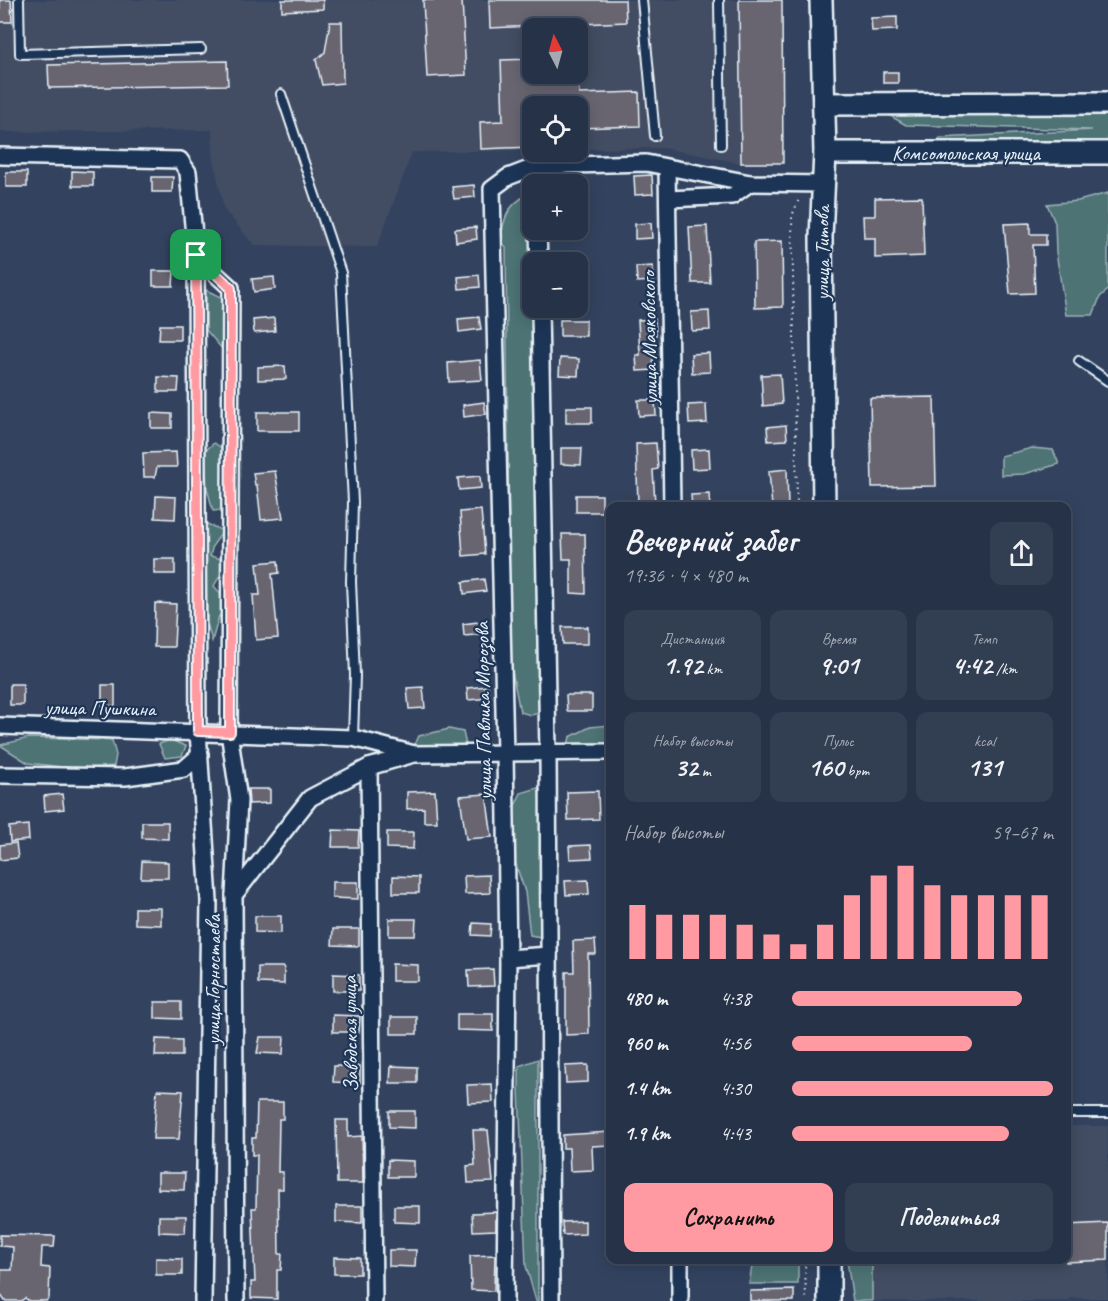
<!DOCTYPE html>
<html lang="ru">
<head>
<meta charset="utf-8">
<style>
	body { margin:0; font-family:Caveat,sans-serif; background:#323e52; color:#f1f3f6; height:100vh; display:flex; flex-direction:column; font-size:22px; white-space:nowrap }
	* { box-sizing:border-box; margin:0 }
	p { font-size:20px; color:#a4aab4 }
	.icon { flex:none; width:33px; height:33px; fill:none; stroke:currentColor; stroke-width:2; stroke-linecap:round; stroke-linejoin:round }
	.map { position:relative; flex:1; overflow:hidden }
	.side { position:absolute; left:606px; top:502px; width:465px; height:762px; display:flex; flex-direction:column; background:#263247; border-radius:12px; box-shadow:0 3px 15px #0003,0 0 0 2px #424d60 }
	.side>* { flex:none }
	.needle { width:39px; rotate:354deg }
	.buttons { position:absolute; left:522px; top:18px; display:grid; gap:12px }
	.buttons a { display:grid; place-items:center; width:66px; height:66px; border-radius:12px; background:#263247; box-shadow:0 3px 15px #0003,0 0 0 2px #424d60; font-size:30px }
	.pin { position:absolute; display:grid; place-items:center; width:51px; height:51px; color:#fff; margin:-26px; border-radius:12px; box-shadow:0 3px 9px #0006 }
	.round { display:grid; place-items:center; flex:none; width:63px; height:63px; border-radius:12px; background:#323e52 }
	.head { display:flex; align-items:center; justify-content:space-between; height:102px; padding:0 18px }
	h1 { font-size:33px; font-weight:600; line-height:45px }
	.figures { display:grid; grid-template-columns:repeat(3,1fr); gap:9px; height:102px; padding:6px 18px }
	.figures div { display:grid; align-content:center; border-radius:12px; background:#323e52; text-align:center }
	.figures b { font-size:26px; font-weight:600 }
	.figures small { font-size:16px; font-weight:400 }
	.figures p { font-size:16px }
	.chart { height:168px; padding:12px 18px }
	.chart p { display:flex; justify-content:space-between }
	.chart svg { width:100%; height:108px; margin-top:6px; stroke:#ff9aa2; stroke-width:6 }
	.cta { display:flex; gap:12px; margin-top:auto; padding:12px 18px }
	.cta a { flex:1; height:69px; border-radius:12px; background:#ff9aa2; color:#111; font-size:24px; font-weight:600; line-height:69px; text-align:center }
	.cta a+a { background:#323e52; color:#f1f3f6 }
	ul { padding:0 18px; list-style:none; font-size:20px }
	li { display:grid; grid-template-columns:96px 72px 1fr; align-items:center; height:45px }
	li i { height:15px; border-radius:8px; background:#ff9aa2 }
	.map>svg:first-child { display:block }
	.built { fill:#434d64; fill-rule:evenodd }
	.green { fill:#4e7375; stroke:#9bb2b6; stroke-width:1.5 }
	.building { fill:#676571; stroke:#e8f1f8; stroke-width:1.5 }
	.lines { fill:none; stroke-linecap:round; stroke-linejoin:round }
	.lane-casing { stroke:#e8f1f8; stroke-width:12 }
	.street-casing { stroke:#e8f1f8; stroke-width:20 }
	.secondary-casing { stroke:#e8f1f8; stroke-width:26 }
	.path { stroke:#e8f1f8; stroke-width:2; stroke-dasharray:1.5 4.5; stroke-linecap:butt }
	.lane { stroke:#1d3557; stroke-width:8 }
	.street { stroke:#1d3557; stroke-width:15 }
	.secondary { stroke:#1d3557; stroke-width:21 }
	.route-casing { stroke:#fff; stroke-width:12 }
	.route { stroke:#ff9aa2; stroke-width:8 }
	.labels { text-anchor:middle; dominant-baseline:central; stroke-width:4.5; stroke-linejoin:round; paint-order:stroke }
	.street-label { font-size:21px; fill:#e8f1f8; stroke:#1d3557 }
</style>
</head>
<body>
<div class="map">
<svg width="1108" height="1301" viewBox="0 0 1108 1301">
	<rect width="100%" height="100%" fill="#33435f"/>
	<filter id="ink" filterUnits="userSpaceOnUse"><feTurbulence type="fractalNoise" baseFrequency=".0167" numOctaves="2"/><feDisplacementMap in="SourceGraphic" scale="12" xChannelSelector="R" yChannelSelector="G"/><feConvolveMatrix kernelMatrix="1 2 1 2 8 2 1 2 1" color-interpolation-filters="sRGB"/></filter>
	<g filter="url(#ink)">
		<g class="built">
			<path d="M0,0h782l1,163h-42l-77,-15 -86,1v-43h-46v44l-120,2 -35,95 -123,-2 -30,-36 -10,-48 -2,-31 -212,2zM532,28h46v46h-46z"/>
			<polygon points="1067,1126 1108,1126 1108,1298 1070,1298 1070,1301 872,1301 872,1260 1066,1260"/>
		</g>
		<g class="green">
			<polygon points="1108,113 1108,145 932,148 940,138 1092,130 906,125 887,114"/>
			<polygon points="1108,193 1108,290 1100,297 1093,315 1066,315 1056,252 1055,223 1047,204 1078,201"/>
			<path d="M527,195l5,10v103h4l4,405 -9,2 -11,-3 -10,-51 -4,-414 -5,-6c2,-21 6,-36 26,-46z"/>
			<polygon points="206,290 223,298 223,350 206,330"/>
			<polygon points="214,443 223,449 225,510 213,511 207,488 205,451"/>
			<polygon points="1032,448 1053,450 1059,464 1024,474 1001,475 1001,456"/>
			<polygon points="205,523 223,531 213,545 210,556 222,559 222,572 214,586 225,599 226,619 219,616 212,641 207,623"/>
			<polygon points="610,725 610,753 568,745 570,737 590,727"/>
			<path d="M449,729l14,3 3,13c-19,7 -34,10 -52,1l5,-10z"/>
			<polygon points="29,738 112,740 116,755 114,766 79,769 28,763 0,745"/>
			<polygon points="170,740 186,746 182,756 165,758 159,744"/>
			<path d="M538,788c20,45 -4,101 3,149l-11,-2 -5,-43 -11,-33 -1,-49 8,-17z"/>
			<polygon points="538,1059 538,1301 536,1301 526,1266 519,1089 519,1066"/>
			<polygon points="753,1260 798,1260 798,1284 749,1284"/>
			<polygon points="847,1260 872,1260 872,1301 853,1301"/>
		</g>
		<g class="building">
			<polygon points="0,0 11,0 12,22 0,22"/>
			<polygon points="282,0 323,0 323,9 282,11"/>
			<polygon points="423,0 462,0 466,75 427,77"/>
			<polygon points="489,0 625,0 626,22 490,28"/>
			<polygon points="739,0 782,0 783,163 741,163"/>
			<polygon points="897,17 897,30 872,31 871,18"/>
			<polygon points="330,22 342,22 343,83 322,85 316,60 325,52"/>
			<polygon points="532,59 532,74 578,74 579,94 639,92 640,126 578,128 578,106 532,106 532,147 481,149 480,122 503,121 501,60"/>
			<polygon points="227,61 228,85 49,88 48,65"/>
			<rect x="883" y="72" width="15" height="11"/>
			<polygon points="72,171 93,172 93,186 72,186"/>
			<rect x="6" y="172" width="21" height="15"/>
			<polygon points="652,175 653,194 635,195 634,176"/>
			<polygon points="152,177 173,177 172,192 152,192"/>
			<polygon points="474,185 475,197 454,199 452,187"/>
			<polygon points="922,197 924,256 875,258 875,238 864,238 863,216 875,216 875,198"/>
			<polygon points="651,223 652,238 635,239 635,224"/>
			<polygon points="1030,223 1030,234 1046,234 1046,245 1033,245 1035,293 1010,294 1004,224"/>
			<polygon points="707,226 710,283 692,283 689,227"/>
			<polygon points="476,227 477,239 456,242 455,229"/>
			<polygon points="782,241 783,307 755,308 754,242"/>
			<polygon points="653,266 653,281 637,282 636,267"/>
			<polygon points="153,271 174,271 173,286 153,286"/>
			<polygon points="479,275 480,287 459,289 458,277"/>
			<polygon points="274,277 275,289 254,292 252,279"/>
			<polygon points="709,311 710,330 692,331 691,312"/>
			<polygon points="479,317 481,329 459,332 458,319"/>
			<polygon points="274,318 275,331 254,333 253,320"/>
			<polygon points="655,319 656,335 651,335 654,370 637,371 636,355 640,355 638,320"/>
			<rect x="560" y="320" width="26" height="16"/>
			<polygon points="160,325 180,325 180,340 159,340"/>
			<polygon points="709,353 710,372 692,373 691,354"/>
			<polygon points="560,358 579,359 578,376 559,375"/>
			<polygon points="480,360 482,380 449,382 448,363"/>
			<polygon points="285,366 286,379 258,380 258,367"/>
			<polygon points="780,374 782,404 763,406 761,375"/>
			<polygon points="158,377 179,378 178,392 158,392"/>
			<polygon points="934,397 936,486 872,487 870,398"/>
			<polygon points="638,400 655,400 656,415 639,416"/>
			<polygon points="484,402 486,414 464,417 463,405"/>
			<polygon points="706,404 707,423 689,424 688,405"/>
			<rect x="566" y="407" width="26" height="16"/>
			<rect x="257" y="412" width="42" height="19"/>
			<polygon points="151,413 172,414 172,428 151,428"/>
			<polygon points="786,425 787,440 768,441 767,427"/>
			<polygon points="656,443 658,469 653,470 655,503 638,504 636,444"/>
			<polygon points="561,448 582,448 581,465 561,464"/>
			<polygon points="709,449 710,468 692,469 691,450"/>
			<polygon points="176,452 177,467 157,467 155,477 144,477 143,453"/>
			<polygon points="787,469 788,507 772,507 769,471"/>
			<polygon points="275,471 283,518 261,520 257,485 255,485 253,473"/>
			<polygon points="480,476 481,488 459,490 458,478"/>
			<polygon points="709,494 710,507 692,507 691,495"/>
			<rect x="576" y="495" width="26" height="17"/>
			<polygon points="156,496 176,497 175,519 155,518"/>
			<polygon points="481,510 485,554 463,556 460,512"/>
			<polygon points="562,534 585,534 586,594 571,593 571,559 563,559"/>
			<rect x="154" y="559" width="21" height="15"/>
			<polygon points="278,561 279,573 272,574 278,638 256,640 253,595 260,595 257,563"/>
			<polygon points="484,579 486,591 464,594 463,582"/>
			<polygon points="155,603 176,604 174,647 154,647"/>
			<polygon points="485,621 486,634 464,636 463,624"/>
			<polygon points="562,627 588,627 588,644 563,644"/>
			<rect x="10" y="684" width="13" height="21"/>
			<rect x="102" y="685" width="13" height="21"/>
			<polygon points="488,686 490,698 468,700 467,688"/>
			<polygon points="423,687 425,708 409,709 407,688"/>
			<polygon points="566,695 592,695 592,711 567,711"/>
			<polygon points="248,789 270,789 270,803 249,804"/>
			<polygon points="435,791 437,822 424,822 424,808 407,809 407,792"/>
			<polygon points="598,791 599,819 568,820 567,792"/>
			<polygon points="62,794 64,809 45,811 44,796"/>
			<polygon points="486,794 492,837 466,839 460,796"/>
			<polygon points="142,822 168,822 168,839 142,838"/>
			<polygon points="28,825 29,840 10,842 9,827"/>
			<polygon points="333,830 359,831 358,847 332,847"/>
			<polygon points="387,832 414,832 413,849 387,848"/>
			<polygon points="16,843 18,858 0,860 0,845"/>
			<polygon points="591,845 592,858 570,859 569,846"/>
			<polygon points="142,861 168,862 168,878 141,878"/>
			<polygon points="489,875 490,893 465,894 464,876"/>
			<polygon points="393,876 419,877 419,893 393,893"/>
			<polygon points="588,880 589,894 566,895 565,881"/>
			<polygon points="332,882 358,882 358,899 332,898"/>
			<polygon points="135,908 161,908 161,925 135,924"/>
			<polygon points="255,916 281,916 281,933 255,932"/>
			<polygon points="389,919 416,919 415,936 389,936"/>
			<polygon points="473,923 491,924 490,936 472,935"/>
			<polygon points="333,929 359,929 359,946 332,945"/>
			<polygon points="595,940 596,954 588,954 589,1034 566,1035 566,972 574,972 573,941"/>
			<polygon points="392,964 418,965 418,981 392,981"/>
			<polygon points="258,967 284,967 284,984 258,983"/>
			<polygon points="493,969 494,986 469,987 468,970"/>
			<polygon points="333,974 359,975 359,991 333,991"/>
			<polygon points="155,1002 181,1002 181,1019 155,1018"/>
			<polygon points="457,1014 493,1014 493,1031 457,1030"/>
			<polygon points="333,1015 360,1016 359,1032 333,1032"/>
			<rect x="391" y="1017" width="26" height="17"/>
			<polygon points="260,1037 284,1037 283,1054 257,1053"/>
			<polygon points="156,1039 182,1040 182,1056 155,1056"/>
			<polygon points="588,1065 588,1082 566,1083 565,1066"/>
			<polygon points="334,1066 360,1066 360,1083 333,1082"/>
			<polygon points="391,1066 417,1067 417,1083 390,1083"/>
			<polygon points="492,1084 493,1102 468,1103 467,1085"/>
			<polygon points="157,1090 183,1091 179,1139 153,1139"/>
			<polygon points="257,1102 283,1102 283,1119 279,1119 278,1172 283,1172 283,1189 278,1189 279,1254 282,1254 281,1270 277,1270 277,1299 251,1298 251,1282 255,1282 252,1208 256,1208 257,1155 252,1155 252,1138 256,1138"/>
			<polygon points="389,1111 415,1111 415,1128 389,1127"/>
			<polygon points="336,1120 348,1120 348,1137 362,1136 363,1183 337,1183"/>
			<polygon points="473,1130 488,1130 493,1182 468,1183 467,1166 475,1165"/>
			<polygon points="610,1132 610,1145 592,1146 593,1170 570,1171 569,1148 563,1148 563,1135"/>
			<polygon points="388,1160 414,1161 414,1177 388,1177"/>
			<polygon points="158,1173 185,1173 184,1190 158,1189"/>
			<polygon points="336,1206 362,1206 362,1223 336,1222"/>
			<polygon points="394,1206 420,1206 420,1223 394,1222"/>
			<polygon points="496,1212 496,1230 473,1231 472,1213"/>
			<polygon points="159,1216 186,1216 185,1233 159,1232"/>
			<polygon points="585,1221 585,1234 563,1235 562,1222"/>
			<polygon points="1108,1223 1108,1260 1066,1262 1066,1225"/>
			<polygon points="0,1235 55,1236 54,1247 42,1247 41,1267 50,1268 49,1298 46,1301 29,1301 25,1298 21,1301 5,1301 0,1294 1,1270 12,1270 13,1247 0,1246"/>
			<polygon points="389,1250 416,1250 415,1267 389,1266"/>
			<polygon points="495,1255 494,1291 471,1290 470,1256"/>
			<polygon points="334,1257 360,1258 360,1274 334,1274"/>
			<polygon points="156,1258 182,1259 182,1275 156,1275"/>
			<polygon points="794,1290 794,1301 750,1301 750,1291"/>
		</g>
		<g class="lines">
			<g class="lane-casing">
				<g id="lane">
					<polyline points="19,0 20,54 201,49"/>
					<polyline points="642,0 655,136"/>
					<polyline points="719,0 721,145"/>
					<polyline points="281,94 341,273 353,502 351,582 355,675 353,738"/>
					<polyline points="1079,361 1108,381"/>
					<polyline points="1066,1113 1108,1113"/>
				</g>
			</g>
			<g class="street-casing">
				<g id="street">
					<polyline points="0,156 180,160 188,172 196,256 198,731 209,901 203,1301"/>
					<polyline points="537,166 538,184"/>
					<polyline points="667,168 672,507"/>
					<polyline points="668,199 732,196 750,183"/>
					<polyline points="538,230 539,262"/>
					<polyline points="196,256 231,288 229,732 239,800 234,895"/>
					<polyline points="540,308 548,752 551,1301"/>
					<polyline points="0,726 353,738 414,754 610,752"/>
					<polyline points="369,767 374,1301"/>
					<polyline points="0,775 125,777 184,769 200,755"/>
					<polyline points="508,958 549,955"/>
					<polyline points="680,1260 680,1301"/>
					<polyline points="236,1301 234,895 310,798 369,767 414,754"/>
					<polyline points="505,1301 508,958 505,753 492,189 508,177 537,166 646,163 750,183 822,184"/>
				</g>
			</g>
			<g class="secondary-casing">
				<g id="secondary">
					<polyline points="821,0 825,153 821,237 824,507"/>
					<polyline points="824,104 1108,103"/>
					<polyline points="825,153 1108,153"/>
					<polyline points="829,1260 829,1301"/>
				</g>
			</g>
			<g class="path">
				<polyline points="797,507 792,216 799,199"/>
				<polyline points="805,1260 806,1301"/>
			</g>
			<use href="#lane" class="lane"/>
			<use href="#street" class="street"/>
			<use href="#secondary" class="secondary"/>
		</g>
	</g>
	<g class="lines" filter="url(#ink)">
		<g class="route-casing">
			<polygon id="route" points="196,255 231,288 230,732 198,731"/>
		</g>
		<use href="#route" class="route"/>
	</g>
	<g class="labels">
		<g class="street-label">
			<text x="966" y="153">Комсомольская улица</text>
			<text transform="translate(822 253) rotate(-90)">улица Титова</text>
			<text transform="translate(649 338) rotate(-91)">улица Маяковского</text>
			<text transform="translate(100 708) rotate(1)">улица Пушкина</text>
			<text transform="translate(483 711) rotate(-91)">улица Павлика Морозова</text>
			<text transform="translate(213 980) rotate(-90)">улица Горностаева</text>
			<text transform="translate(350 1034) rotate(-91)">Заводская улица</text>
		</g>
	</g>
</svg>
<div class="buttons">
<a><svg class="needle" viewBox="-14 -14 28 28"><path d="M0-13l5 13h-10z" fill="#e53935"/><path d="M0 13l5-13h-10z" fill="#a4aab4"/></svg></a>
<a><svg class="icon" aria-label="locate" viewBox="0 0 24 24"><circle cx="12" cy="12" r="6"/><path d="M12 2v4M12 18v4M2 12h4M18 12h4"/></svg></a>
<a>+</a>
<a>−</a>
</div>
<div class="pin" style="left:196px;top:255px;background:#1e9e55"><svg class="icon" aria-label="arrive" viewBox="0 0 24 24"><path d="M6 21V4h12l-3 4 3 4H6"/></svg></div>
<section class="side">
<div class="head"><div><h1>Вечерний забег</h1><p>19:36 · 4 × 480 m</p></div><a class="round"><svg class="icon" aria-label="share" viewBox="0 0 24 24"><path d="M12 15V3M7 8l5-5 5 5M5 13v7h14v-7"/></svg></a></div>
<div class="figures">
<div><p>Дистанция</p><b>1.92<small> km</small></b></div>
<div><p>Время</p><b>9:01</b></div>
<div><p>Темп</p><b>4:42<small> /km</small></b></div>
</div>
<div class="figures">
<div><p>Набор высоты</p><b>32<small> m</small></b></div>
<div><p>Пульс</p><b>160<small> bpm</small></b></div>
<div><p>kcal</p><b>131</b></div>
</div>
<div class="chart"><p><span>Набор высоты</span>59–67 m</p>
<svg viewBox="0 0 160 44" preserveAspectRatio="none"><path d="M5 44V22M15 44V26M25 44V26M35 44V26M45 44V30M55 44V34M65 44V38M75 44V30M85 44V18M95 44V10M105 44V6M115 44V14M125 44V18M135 44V18M145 44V18M155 44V18"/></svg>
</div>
<ul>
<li><b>480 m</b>4:38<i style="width:88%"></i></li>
<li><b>960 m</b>4:56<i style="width:69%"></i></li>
<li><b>1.4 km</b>4:30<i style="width:100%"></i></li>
<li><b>1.9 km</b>4:43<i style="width:83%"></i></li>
</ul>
<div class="cta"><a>Сохранить</a><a>Поделиться</a></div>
</section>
</div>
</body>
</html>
